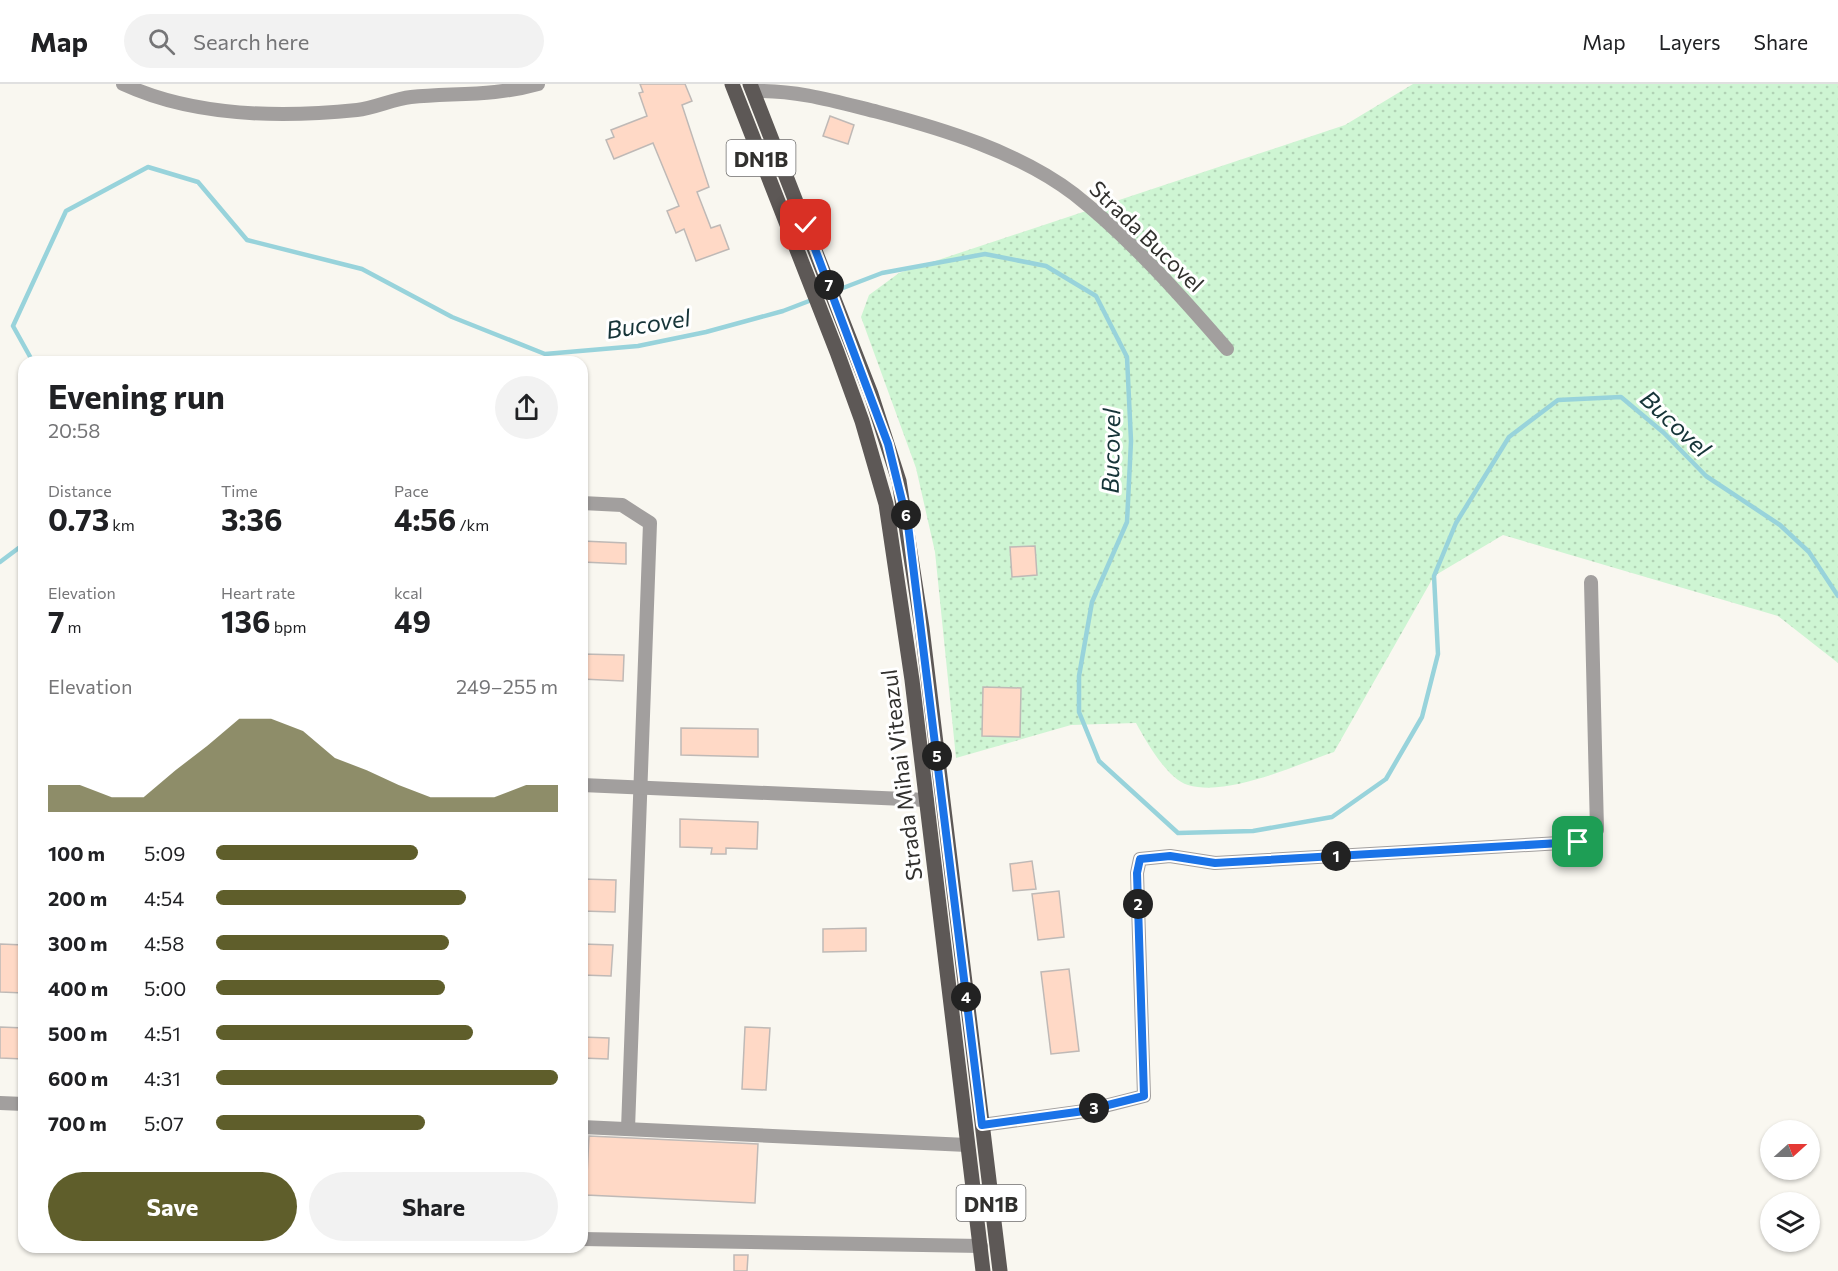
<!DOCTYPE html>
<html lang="en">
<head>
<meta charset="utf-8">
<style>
	body { margin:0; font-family:Commissioner,sans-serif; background:#f2f2f2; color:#202124; height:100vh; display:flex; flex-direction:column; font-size:22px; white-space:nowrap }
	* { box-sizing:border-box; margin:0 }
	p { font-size:20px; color:#757577 }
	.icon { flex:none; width:33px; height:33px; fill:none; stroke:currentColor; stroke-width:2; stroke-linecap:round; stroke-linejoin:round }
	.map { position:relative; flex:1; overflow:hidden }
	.side { position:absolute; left:18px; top:272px; width:570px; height:897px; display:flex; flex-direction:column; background:#fff; border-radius:18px; box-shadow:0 2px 4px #0004 }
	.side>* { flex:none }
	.needle { width:39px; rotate:69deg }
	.tools { position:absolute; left:1760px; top:1036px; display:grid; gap:12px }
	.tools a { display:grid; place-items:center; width:60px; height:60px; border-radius:50%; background:#fff; box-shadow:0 2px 4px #0004; font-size:30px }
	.pin { position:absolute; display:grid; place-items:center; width:51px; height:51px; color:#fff; margin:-26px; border-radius:12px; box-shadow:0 3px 9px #0006 }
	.km { position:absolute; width:30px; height:30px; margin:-15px; border-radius:50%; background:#222; color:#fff; font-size:16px; line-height:30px; text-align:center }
	.round { display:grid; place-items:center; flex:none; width:63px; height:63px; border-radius:32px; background:#f2f2f2 }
	.head { display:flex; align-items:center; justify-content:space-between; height:102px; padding:0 30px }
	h1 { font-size:33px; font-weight:700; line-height:45px }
	.stats { display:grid; grid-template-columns:repeat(3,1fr); gap:9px; height:102px; padding:6px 30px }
	.stats div { display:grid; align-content:center }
	.stats b { font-size:30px; font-weight:700 }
	.stats small { font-size:16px; font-weight:400 }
	.stats p { font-size:16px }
	.chart { height:168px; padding:12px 30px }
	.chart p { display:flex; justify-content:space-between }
	.chart svg { width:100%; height:108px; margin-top:6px; fill:#5f5e2b; opacity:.7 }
	.button { display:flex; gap:12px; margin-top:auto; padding:12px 30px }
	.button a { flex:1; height:69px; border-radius:36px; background:#5f5e2b; color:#fff; font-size:24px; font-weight:700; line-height:69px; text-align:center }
	.button a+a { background:#f2f2f2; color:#202124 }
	ul { padding:0 30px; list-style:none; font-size:20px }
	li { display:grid; grid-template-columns:96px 72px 1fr; align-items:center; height:45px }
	li i { height:15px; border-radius:8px; background:#5f5e2b }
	header { display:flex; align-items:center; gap:36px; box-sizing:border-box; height:84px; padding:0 30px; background:#fff; border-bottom:2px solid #e0e0e0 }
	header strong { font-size:28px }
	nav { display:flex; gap:33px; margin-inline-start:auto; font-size:21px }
	.search { width:420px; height:54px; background:#f2f2f2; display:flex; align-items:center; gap:15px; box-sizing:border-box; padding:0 21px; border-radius:33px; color:#757577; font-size:22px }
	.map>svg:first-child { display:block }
	.grass { fill:url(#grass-dots) }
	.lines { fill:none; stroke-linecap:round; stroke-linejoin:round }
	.stream { stroke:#98d3db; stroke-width:4.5 }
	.building { fill:#ffd9c6; stroke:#bfb9b6; stroke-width:1.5 }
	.minor { stroke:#a29f9e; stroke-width:14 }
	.primary { stroke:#5d5856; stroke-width:15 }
	.route-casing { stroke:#fff; stroke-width:12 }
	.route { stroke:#1a73e8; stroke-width:8 }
	.labels { text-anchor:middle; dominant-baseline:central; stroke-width:6; stroke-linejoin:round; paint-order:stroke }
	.shield { fill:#fff; stroke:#6f6e6d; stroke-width:1.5 }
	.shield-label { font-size:21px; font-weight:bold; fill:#31302e }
	.street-label { font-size:22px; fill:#31302e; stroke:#fff }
	.water-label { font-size:24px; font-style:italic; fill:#163438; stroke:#fff }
</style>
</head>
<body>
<header>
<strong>Map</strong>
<div class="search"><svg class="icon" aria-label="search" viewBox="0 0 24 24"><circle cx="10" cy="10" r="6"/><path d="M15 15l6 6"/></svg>Search here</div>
<nav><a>Map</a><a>Layers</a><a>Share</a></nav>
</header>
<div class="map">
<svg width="1838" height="1187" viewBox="0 0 1838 1187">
	<defs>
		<pattern id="grass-dots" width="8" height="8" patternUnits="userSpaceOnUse" patternTransform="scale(1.5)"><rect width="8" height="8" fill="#cef5d3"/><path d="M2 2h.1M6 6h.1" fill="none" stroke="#b1d2b5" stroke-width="1.8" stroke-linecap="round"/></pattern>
	</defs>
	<rect width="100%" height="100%" fill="#f9f7f0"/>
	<path class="grass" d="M1413,0h425v579l-60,-47 -275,-81 -69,41 -100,176c-39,13 -105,45 -146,33 -21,-6 -42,-44 -52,-62l-65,2 -115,33 -21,-206 -19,-84 -55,-151 8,-22 30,-22 446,-148z"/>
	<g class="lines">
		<g class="stream">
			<polyline points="33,278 13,242 66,127 148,83 198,98 247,156 362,185 452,233 545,270 638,262 706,248 783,227 882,189 985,170 1046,182 1096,212 1127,273 1131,357 1127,438 1092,518 1079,592 1079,628 1099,677 1178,749 1253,747 1332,733 1386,695 1422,633 1438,570 1434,492 1456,439 1509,353 1558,316 1621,313 1664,349 1706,392 1780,441 1809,468 1838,512"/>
			<polyline points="0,478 24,460"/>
		</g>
	</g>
	<g class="building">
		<polygon points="640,0 685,0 692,17 682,21 709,103 697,108 711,144 720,141 729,165 696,177 684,145 676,149 667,127 679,122 653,59 614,75 606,56 614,53 611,46 647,32 639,9 643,8"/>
		<polygon points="830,32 854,41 848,60 823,52"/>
		<polygon points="582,457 626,459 626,480 582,478"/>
		<polygon points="1035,462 1037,491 1012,493 1010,463"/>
		<polygon points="582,570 624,571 623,597 582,595"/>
		<polygon points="983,603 1021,604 1020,653 982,652"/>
		<polygon points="681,644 758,645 758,673 681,671"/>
		<polygon points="680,735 758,738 757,765 726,764 726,770 711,770 712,764 680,763"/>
		<polygon points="1032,777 1036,805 1013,807 1010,780"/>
		<polygon points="582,795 616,796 615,828 582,827"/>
		<polygon points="1059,807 1064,853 1038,856 1032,810"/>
		<polygon points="866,844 866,867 823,868 823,845"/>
		<polygon points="0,860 24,861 24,909 0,908"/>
		<polygon points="582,860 613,861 611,892 582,891"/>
		<polygon points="1069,885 1079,967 1051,970 1041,888"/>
		<polygon points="0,943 24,944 24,975 0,974"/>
		<polygon points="745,943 770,944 766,1006 742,1005"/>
		<polygon points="582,953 609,954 608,975 582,974"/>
		<polygon points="589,1052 758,1060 755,1119 586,1111"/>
		<polygon points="734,1171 748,1171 747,1187 734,1187"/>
	</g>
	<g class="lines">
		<g class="minor">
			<path d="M123,0c71,33 157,34 234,26 18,-2 36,-11 54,-13 43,-4 85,-1 127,-13"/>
			<path d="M753,7c45,-1 81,10 125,21 65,17 141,40 196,82 56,44 106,101 153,155"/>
			<polyline points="582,419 622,421 650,439 628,1045"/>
			<polyline points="582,701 927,716"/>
			<polyline points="0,1019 24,1020"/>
			<polyline points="982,1041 1085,1027 1144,1012 1137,789 1140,775 1170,772 1215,779 1578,758 1597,746 1591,498"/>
			<polyline points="582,1043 967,1061"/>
			<polyline points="582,1155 981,1162"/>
		</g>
		<g class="primary">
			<polyline points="732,0 837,268 862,337 886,420 912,596 983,1187"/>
			<polyline points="750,0 871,310 899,397 922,544 1000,1187"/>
		</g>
	</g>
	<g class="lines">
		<g class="route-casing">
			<polyline id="route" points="806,141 888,360 908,441 982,1041 1084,1027 1144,1012 1137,789 1140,775 1170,772 1215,779 1578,758"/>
		</g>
		<use href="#route" class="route"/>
	</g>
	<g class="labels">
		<g class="shield">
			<rect x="726.5" y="56" width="69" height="36" rx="4.5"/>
			<rect x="956.5" y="1101" width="69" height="36" rx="4.5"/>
		</g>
		<g class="shield-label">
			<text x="761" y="74">DN1B</text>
			<text x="991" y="1119">DN1B</text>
		</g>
		<g class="street-label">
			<text transform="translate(1147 152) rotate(44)">Strada Bucovel</text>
			<text transform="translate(901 691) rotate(-97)">Strada Mihai Viteazul</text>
		</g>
		<g class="water-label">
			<text transform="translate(648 239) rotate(-9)">Bucovel</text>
			<text transform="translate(1676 339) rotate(43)">Bucovel</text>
			<text transform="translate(1110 367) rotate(-89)">Bucovel</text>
		</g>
	</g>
</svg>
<div class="tools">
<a><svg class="needle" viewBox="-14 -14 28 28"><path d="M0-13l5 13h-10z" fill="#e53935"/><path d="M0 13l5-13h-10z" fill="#757577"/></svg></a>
<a><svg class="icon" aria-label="layers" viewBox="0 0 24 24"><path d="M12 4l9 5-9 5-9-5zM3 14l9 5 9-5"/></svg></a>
</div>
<div class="pin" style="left:1578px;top:758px;background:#1e9e55"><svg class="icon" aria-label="arrive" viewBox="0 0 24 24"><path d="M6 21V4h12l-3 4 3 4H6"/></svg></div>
<div class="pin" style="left:806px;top:141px;background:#d93025"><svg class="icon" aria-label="check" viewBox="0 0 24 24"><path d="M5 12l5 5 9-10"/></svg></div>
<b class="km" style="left:1336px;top:772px">1</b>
<b class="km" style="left:1138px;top:820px">2</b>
<b class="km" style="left:1094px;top:1024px">3</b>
<b class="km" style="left:966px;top:913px">4</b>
<b class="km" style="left:937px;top:672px">5</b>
<b class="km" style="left:906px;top:431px">6</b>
<b class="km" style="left:829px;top:201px">7</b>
<section class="side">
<div class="head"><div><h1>Evening run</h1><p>20:58</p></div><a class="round"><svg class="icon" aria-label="share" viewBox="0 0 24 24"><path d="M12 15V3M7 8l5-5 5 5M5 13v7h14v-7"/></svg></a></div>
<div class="stats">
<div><p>Distance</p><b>0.73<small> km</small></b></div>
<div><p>Time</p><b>3:36</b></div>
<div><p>Pace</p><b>4:56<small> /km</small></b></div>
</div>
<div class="stats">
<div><p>Elevation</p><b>7<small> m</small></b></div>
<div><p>Heart rate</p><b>136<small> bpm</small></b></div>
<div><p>kcal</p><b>49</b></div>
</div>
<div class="chart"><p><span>Elevation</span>249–255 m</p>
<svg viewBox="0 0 160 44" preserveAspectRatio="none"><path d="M0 44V33L10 33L20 38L30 38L40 27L50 17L60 6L70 6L80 11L90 22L100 27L110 33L120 38L130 38L140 38L150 33L160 33V44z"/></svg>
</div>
<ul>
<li><b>100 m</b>5:09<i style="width:59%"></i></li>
<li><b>200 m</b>4:54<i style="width:73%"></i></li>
<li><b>300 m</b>4:58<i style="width:68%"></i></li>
<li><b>400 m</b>5:00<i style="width:67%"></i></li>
<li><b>500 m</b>4:51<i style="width:75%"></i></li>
<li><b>600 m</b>4:31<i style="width:100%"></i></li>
<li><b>700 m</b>5:07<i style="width:61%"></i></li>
</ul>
<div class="button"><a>Save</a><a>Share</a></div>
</section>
</div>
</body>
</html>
